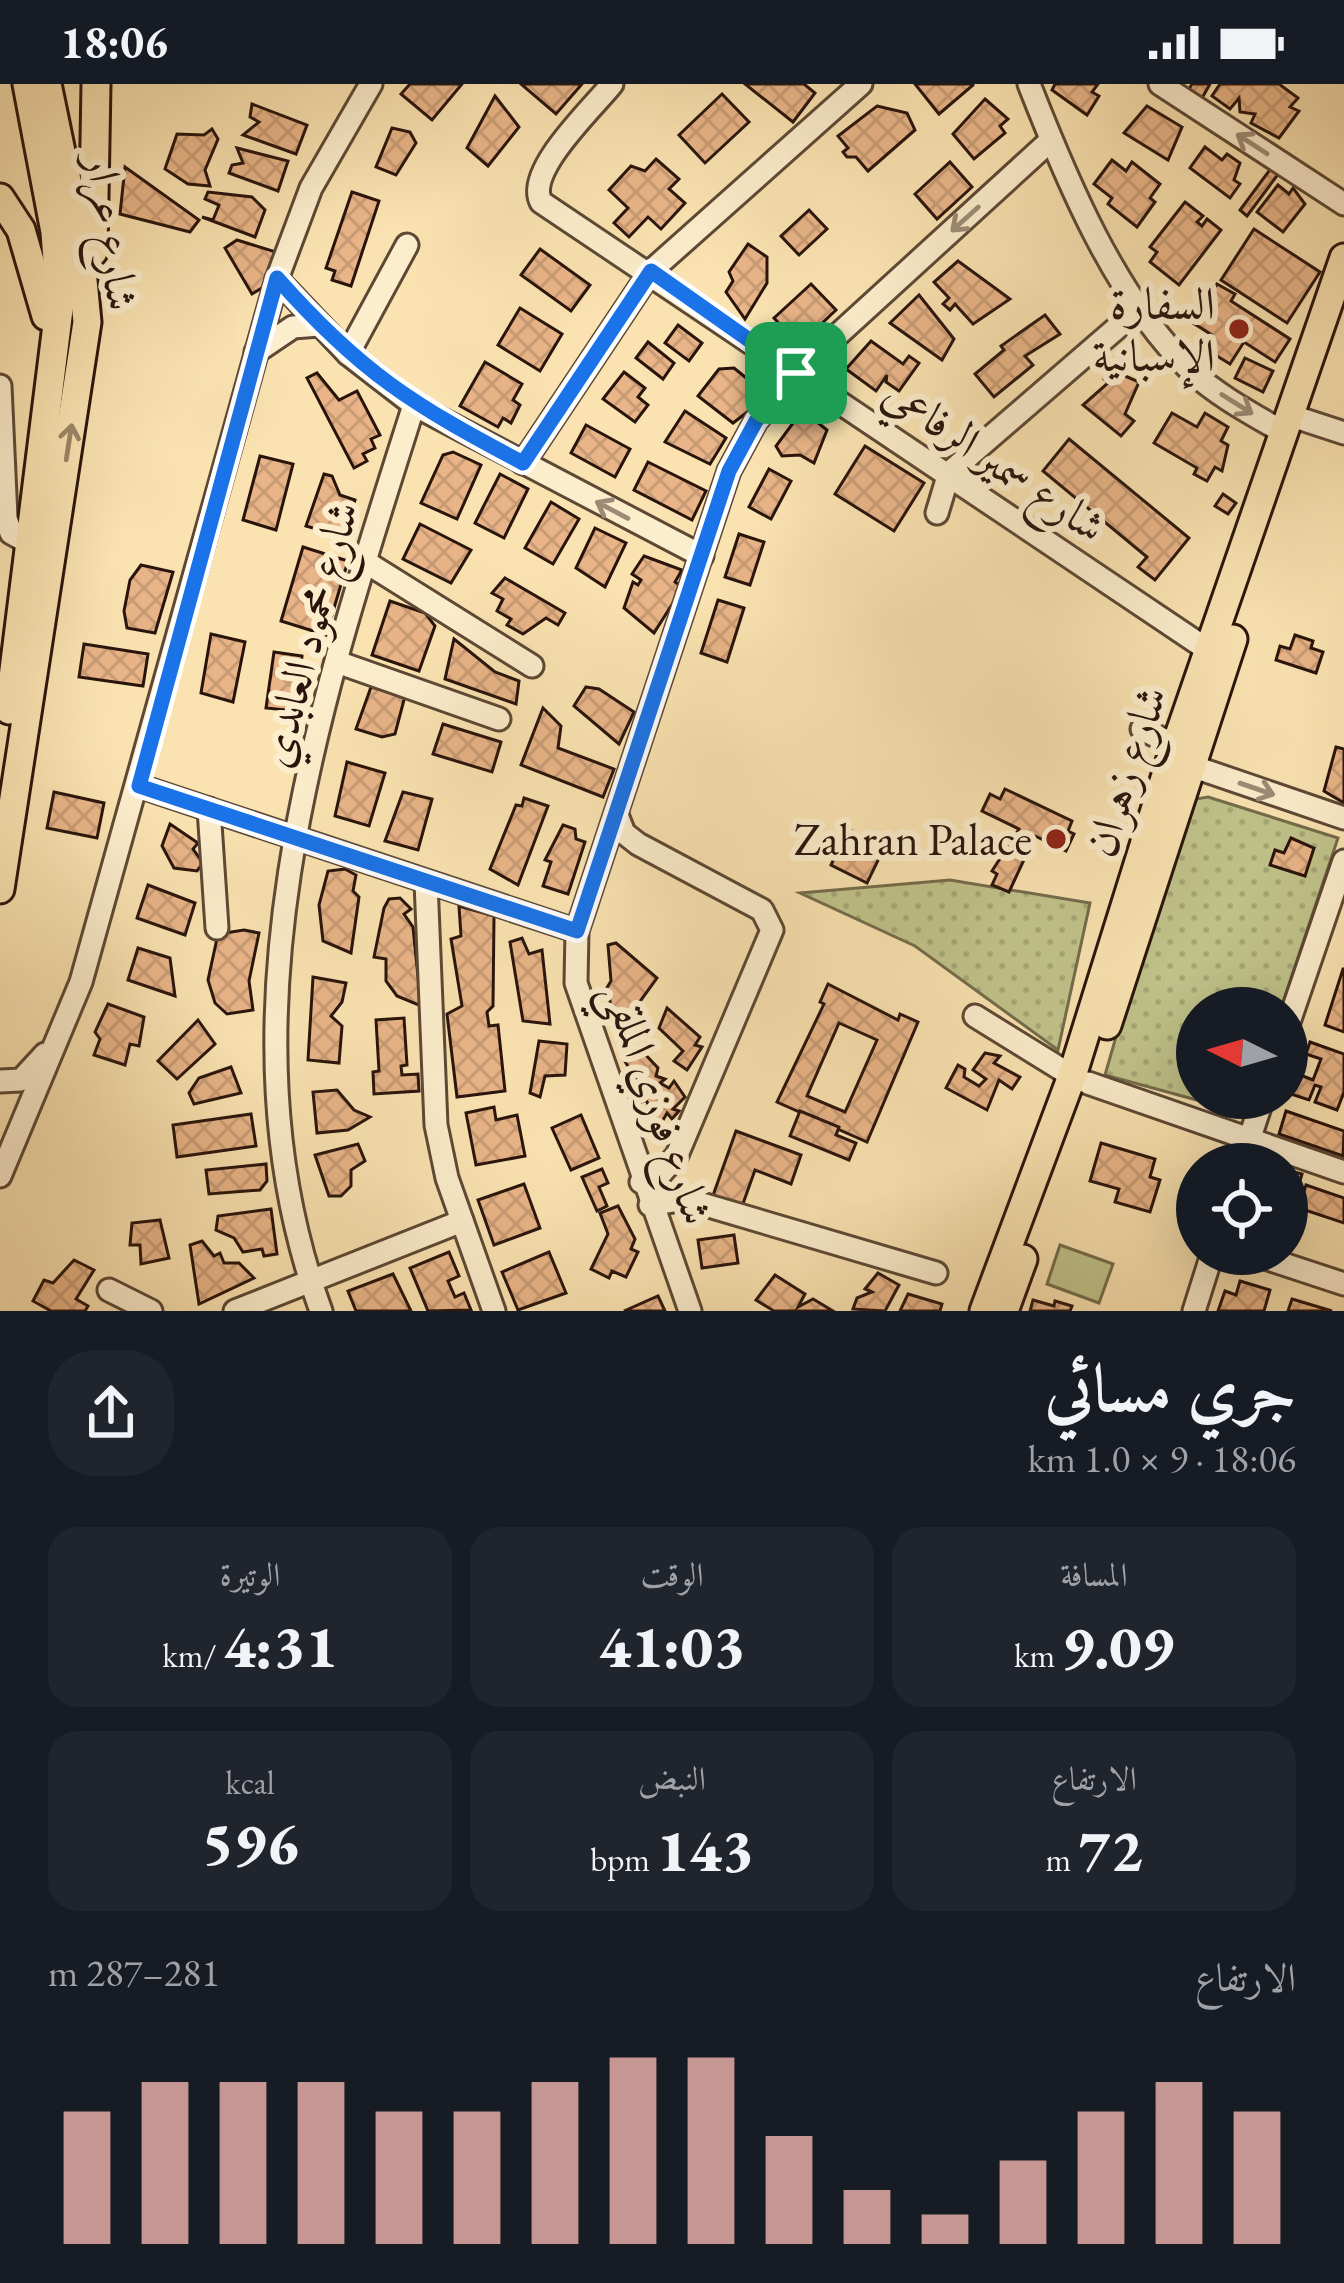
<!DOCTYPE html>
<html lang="ar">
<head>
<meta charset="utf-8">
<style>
	body { margin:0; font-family:"EB Garamond",Amiri,serif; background:#20242c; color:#f1f3f6; direction:rtl; height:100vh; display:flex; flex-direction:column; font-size:45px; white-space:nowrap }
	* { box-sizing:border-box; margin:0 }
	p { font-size:39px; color:#9ea1a6 }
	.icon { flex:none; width:66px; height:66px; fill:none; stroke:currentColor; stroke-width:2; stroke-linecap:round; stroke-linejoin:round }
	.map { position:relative; height:1227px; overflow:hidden; direction:ltr }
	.drawer { display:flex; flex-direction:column; background:#171b24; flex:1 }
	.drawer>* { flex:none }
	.needle { width:78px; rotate:275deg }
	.buttons { position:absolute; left:1176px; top:903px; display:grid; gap:24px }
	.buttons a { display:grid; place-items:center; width:132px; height:132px; border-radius:50%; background:#171b24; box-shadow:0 12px 48px #0002; font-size:60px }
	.pin { position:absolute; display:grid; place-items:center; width:102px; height:102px; color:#fff; margin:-51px; border-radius:24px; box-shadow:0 6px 18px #0006 }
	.round { display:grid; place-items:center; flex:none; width:126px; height:126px; border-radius:48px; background:#20242c }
	.head { display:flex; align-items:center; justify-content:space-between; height:204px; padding:0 48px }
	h1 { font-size:66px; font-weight:800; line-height:90px }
	.metrics { display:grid; grid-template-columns:repeat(3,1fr); gap:18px; height:204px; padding:12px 48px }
	.metrics div { display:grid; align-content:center; border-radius:30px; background:#20242c; text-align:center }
	.metrics b { font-size:60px; font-weight:800 }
	.metrics small { font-size:33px; font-weight:400 }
	.metrics p { font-size:33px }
	.chart { height:336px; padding:24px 48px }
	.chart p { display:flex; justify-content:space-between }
	.chart svg { width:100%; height:216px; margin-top:12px; stroke:#c59692; stroke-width:6 }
	.status { display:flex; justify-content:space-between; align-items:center; height:84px; padding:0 60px; background:#171b24; direction:ltr }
	.status svg { height:33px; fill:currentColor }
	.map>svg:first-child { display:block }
	.park { fill:url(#park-dots); stroke:#746c4b; stroke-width:3 }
	.pitch { fill:#c0c38a; stroke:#746c4b; stroke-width:3 }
	.building { fill:url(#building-cross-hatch); stroke:#29140c; stroke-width:3; fill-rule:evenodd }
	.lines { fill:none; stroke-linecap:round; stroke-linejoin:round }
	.minor-casing { stroke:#5d4835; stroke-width:27 }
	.major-casing { stroke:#29140c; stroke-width:33 }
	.minor { stroke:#fcedcc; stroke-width:21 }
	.major { stroke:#fae3b1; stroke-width:27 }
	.oneway { stroke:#9d8b76 }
	.oneway2 { stroke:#9c8667 }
	.route-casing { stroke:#fff; stroke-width:24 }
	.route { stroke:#1a73e8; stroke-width:15 }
	.poi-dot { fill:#8f2418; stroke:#fcedcc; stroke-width:4.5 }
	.labels { text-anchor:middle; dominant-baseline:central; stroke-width:12; stroke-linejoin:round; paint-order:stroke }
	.street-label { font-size:45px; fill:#29140c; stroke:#fcedcc }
	.poi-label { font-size:45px; fill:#29140c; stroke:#fcedcc; text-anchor:end }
</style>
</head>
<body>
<div class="status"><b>18:06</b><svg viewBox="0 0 49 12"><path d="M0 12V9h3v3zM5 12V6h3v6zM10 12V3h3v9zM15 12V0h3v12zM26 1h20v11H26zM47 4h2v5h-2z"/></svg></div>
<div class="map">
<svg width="1344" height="1227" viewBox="0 0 1344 1227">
	<defs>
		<pattern id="park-dots" width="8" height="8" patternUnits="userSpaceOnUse" patternTransform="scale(3)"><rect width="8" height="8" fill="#c0c38a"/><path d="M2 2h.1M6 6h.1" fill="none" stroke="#a5a776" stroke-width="1.8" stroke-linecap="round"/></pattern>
		<pattern id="building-cross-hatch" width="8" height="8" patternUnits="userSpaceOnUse" patternTransform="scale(3)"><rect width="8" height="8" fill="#e9b588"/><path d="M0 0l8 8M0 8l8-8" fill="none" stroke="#c89b74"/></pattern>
	</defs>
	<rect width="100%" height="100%" fill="#fae3b1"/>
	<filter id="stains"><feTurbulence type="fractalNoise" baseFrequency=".00167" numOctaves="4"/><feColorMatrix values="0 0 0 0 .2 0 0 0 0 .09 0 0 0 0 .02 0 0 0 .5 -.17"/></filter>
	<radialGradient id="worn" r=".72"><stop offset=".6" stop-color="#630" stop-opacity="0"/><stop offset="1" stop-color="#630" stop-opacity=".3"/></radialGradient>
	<g class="park">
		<polygon points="1208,713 1338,754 1281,924 1197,924 1197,1014 1251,1014 1237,1027 1105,991 1184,717"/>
		<polygon points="950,796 1090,819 1058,966 915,862 800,809"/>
	</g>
	<polygon class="pitch" points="1060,1161 1113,1180 1099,1219 1047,1200"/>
	<g class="building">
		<polygon points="410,0 462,0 432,36 401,10"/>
		<polygon points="521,0 582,0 556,30"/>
		<polygon points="745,0 804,0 815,9 793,38"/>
		<polygon points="915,0 973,0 973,1 939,30"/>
		<polygon points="1055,0 1098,0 1092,8 1099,12 1087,31 1052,6"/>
		<polygon points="1192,0 1210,0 1202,14 1189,5"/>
		<polygon points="1220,0 1279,0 1298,14 1290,23 1299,27 1279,54 1251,39 1255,30 1240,28 1239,14 1230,25 1212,12"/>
		<polygon points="722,10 749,38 705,79 679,51"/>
		<polygon points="495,12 519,43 488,82 467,64"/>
		<polygon points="985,15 1008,35 1000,42 1005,49 974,75 953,50"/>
		<polygon points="252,20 307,41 296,70 243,51 259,38 250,33"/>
		<polygon points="877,22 907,29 915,46 868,87 856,73 847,73 843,68 848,64 838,52"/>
		<polygon points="1147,22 1182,43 1168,76 1124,49"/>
		<polygon points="392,44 410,48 416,59 396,91 376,83"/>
		<polygon points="212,45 218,55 205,86 210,102 188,100 165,85 177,50 204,51"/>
		<polygon points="1205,63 1222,76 1227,70 1240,79 1234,96 1240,100 1230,114 1190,84"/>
		<polygon points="237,64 288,77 278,107 229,89 232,81 243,79"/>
		<polygon points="656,75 679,95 669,105 685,119 661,145 648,133 629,153 614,139 628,124 609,106 631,82 645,87"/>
		<polygon points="1112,76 1126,87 1132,78 1160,100 1150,114 1155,118 1137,143 1108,120 1112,114 1094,100"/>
		<polygon points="950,78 972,103 937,135 915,110"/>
		<polygon points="125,83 199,136 190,148 120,130"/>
		<polygon points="1272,83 1279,89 1247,132 1240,126"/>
		<polygon points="1278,101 1289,110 1293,104 1305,120 1283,148 1257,128"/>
		<polygon points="208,108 252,113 265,126 255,153 202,133 213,136 219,121 205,115"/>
		<polygon points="352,108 379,117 351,202 332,196 335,187 326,184"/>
		<polygon points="1185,118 1203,132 1197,138 1202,142 1207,135 1221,146 1179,201 1150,178 1157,168 1150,163"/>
		<polygon points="809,126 827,145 799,171 781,152"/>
		<polygon points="1254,145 1320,188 1287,239 1221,196"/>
		<polygon points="237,156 279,169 270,199 252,210 225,164"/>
		<polygon points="748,160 767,173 767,199 745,235 726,208 733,197 729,188"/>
		<polygon points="540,165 590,201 571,227 521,191"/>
		<polygon points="958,177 1010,215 973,240 955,220 950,226 943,220 949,214 934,198"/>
		<polygon points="811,200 836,226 817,244 824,252 794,270 781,255 788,249 774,234"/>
		<polygon points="1217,200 1235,210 1231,217 1290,255 1275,278 1244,258 1230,280 1204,264 1212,251 1193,239"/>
		<polygon points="919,211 954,255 942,276 890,239"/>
		<polygon points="520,224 562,250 540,287 498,261"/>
		<polygon points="1045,231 1060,250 1025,272 1033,281 994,313 975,290 1004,266 1001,262"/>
		<polygon points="678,241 702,259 689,277 665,259"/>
		<polygon points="871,257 903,280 909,272 919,279 899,307 886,298 887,291 876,307 846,285"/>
		<polygon points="648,258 674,279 663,295 636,274"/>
		<polygon points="1245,274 1273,287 1263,308 1235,294"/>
		<polygon points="485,278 522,300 513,316 520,321 511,339 503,334 498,343 460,322"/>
		<polygon points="734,284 761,306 750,326 733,339 698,312 719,285"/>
		<polygon points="624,288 645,304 638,313 648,321 635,338 603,315"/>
		<polygon points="1116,288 1139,298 1125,330 1134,337 1121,352 1083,321 1108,299 1104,295 1107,290 1112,294"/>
		<polygon points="317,289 339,316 357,307 380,351 371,355 375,364 363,370 367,377 354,384 307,294"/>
		<polygon points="685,327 726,354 710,380 665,358"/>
		<polygon points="1172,329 1197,343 1205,329 1228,343 1221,357 1228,361 1222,387 1215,383 1207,397 1194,390 1197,384 1154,359"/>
		<polygon points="807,330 827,346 814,379 800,371 782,372 776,362 799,331"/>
		<polygon points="586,341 630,365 615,393 571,369"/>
		<polygon points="1069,355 1189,454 1155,496 1138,483 1147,473 1043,387"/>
		<polygon points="865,362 924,399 894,447 835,410"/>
		<polygon points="453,368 481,381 457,435 421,419 443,371"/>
		<polygon points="260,372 293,380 276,446 243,436"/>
		<polygon points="648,378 706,407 692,436 634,406"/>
		<polygon points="769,385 791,397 771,435 749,423"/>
		<polygon points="324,390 332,392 340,411 355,416 343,453 306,442"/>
		<polygon points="500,390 528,405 504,454 475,439"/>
		<polygon points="1223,410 1236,419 1228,430 1215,422"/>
		<polygon points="551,418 579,435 553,480 525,464"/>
		<polygon points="420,440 471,466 451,499 403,475"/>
		<polygon points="595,444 626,459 605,503 576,484"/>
		<polygon points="739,450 764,458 750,501 725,493"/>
		<polygon points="303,463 348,477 326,551 281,537"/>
		<polygon points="644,472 682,486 675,498 683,503 654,549 624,524 633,498 638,501 641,496 632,490"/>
		<polygon points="141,481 173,488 155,549 127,544 124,527 130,496"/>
		<polygon points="505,494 565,529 558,541 546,534 523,550 507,541 511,535 497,527 503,515 492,509"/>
		<polygon points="718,516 744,524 727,578 701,569"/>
		<polygon points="390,517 425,529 435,542 419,587 372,571"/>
		<polygon points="211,550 245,558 233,618 201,609"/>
		<polygon points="1295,551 1313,557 1311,564 1323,568 1316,589 1276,576 1280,562 1290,565"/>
		<polygon points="454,555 495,588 519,597 516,620 445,595"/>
		<polygon points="84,560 148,570 143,602 79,593"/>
		<polygon points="274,568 302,572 301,584 306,584 296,627 266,624"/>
		<polygon points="371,603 405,612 395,650 382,653 356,645"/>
		<polygon points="586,603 599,605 634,628 619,660 574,622"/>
		<polygon points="543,624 561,642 558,664 614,685 603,713 521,681"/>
		<polygon points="443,640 501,658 492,688 433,670"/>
		<polygon points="1336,663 1344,665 1344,719 1324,707"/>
		<polygon points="347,678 385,689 369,742 335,732"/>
		<polygon points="1005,705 1072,737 1068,747 1074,750 1066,767 1035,752 1009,808 992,801 997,790 992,787 1019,745 982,727 990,710 1000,715"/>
		<polygon points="54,708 104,719 97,754 47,744"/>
		<polygon points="403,708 432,715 418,766 385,757"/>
		<polygon points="524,714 548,722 518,801 490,785 516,721 522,722"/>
		<polygon points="170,740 198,759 193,765 203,779 197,787 174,784 162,762"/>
		<polygon points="563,741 575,745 576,755 585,758 568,810 543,802 551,778 545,776"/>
		<polygon points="848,745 885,762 867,799 831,781"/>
		<polygon points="1291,754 1314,764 1305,792 1270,781 1275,766 1284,769"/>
		<polygon points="345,785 356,791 353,807 359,813 351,869 323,857 319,821 328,787"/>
		<polygon points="148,801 195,819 185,851 137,834"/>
		<polygon points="400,814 411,825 404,830 413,843 421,922 397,912 386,897 386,875 374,873 384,824 389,815"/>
		<polygon points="459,822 494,832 493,922 487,928 489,942 498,941 505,1007 457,1013 447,930 462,922 451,855 461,852"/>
		<polygon points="244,846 259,849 249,897 253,926 227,930 215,919 208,896 218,850"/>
		<polygon points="522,854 529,870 542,866 550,940 523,937 510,858"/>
		<polygon points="616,859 657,894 620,945 616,930 610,930 610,909 603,910 611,897 608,861"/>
		<polygon points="138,864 170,874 175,912 128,896"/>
		<polygon points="1343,885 1344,885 1344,948 1325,941"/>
		<polygon points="313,893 346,899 342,918 331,932 342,942 339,979 308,976"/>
		<path d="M828,900l70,36 2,-6 18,8 -51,120 -90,-40 47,-98 -4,-2zM839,939l38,17 -32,72 -38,-16z"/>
		<polygon points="108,920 144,933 139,962 130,960 125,981 94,971 100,955 95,948"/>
		<polygon points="667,924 700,953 695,961 702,963 687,986 674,977 683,967 659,944"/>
		<polygon points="404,934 407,981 401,982 402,991 418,990 419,1007 374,1010 373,988 379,987 376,936"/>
		<polygon points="198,936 215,960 177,995 158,977"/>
		<polygon points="539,957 567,960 565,991 545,992 540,1013 530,1009"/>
		<polygon points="1310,958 1344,970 1344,1008 1337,1026 1315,1018 1321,1003 1315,1001 1309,1016 1291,1010 1298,990 1313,996 1321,975 1306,970"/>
		<polygon points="633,967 642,967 658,984 656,992 665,995 660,999 669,1004 674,997 685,1013 673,1025 679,1027 672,1035 667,1029 659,1043 646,1016 636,1020 645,1008 632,1002 636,996 623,974"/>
		<polygon points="985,969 1000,972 994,979 1020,993 1012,1005 999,996 987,1026 946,1004 958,981 965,985 964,993 979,1002 986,995 973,986"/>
		<polygon points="231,983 241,1009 194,1020 189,1009 199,994"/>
		<polygon points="337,1006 354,1026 370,1033 348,1046 317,1049 313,1008"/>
		<polygon points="494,1023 496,1036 517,1031 525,1072 476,1081 466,1029"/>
		<polygon points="800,1027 839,1043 836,1051 856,1059 849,1076 790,1052"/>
		<polygon points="1286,1027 1344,1047 1343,1072 1279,1050"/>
		<polygon points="251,1030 256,1062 177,1073 173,1041"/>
		<polygon points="581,1031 599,1074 571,1086 552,1044"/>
		<polygon points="736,1047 801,1071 791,1100 755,1086 740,1128 711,1117"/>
		<polygon points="1101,1059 1155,1075 1150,1093 1160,1096 1150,1128 1115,1118 1119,1105 1090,1097"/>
		<polygon points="358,1060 365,1077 351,1086 351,1102 341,1112 329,1112 315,1071"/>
		<polygon points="266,1080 267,1097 260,1106 209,1110 206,1086"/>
		<polygon points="602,1085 608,1099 599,1103 607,1122 597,1127 582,1093"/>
		<polygon points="1294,1088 1302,1090 1295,1113 1287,1116 1287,1097"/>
		<polygon points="524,1100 540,1144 494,1161 478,1116"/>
		<polygon points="1306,1101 1344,1114 1344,1139 1299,1124"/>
		<polygon points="618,1122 635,1155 631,1165 638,1168 626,1193 612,1187 609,1194 591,1185 608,1150 600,1129"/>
		<polygon points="271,1125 277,1170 264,1172 262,1165 243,1168 234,1154 216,1146 218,1132"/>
		<polygon points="160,1136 169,1174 141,1180 140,1161 130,1161 132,1139"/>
		<polygon points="734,1151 738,1179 702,1184 698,1156"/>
		<polygon points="202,1157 214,1172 220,1169 224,1179 239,1179 254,1194 199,1220 190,1161"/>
		<polygon points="449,1168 459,1192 448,1197 455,1213 464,1209 471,1226 428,1227 410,1184"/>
		<polygon points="549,1168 566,1209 518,1226 502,1188"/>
		<polygon points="74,1176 94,1186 76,1215 88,1222 85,1227 51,1227 33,1217 44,1196 53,1199"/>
		<polygon points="878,1189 899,1201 885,1227 853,1225 857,1214 872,1208 865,1205"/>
		<polygon points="393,1190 411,1227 356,1227 348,1207"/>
		<polygon points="775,1191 805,1210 798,1223 813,1215 833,1227 774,1227 756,1216"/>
		<polygon points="1240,1197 1270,1206 1264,1227 1218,1227 1225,1207 1236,1211"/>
		<polygon points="908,1210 942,1220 940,1227 900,1227"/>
		<polygon points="658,1212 665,1227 624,1227"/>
		<polygon points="1292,1215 1332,1227 1288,1227"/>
		<polygon points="1033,1216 1054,1222 1055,1217 1072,1222 1070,1227 1030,1227"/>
	</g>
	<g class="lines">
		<g class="minor-casing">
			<g id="minor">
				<path d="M612,0c-20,25 -87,87 -71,118l676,454"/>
				<path d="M1029,0c38,97 86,213 162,287 27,25 61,43 92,61"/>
				<polyline points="1160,0 1344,120"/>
				<polyline points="277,195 348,270 414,321 702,472"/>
				<polyline points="256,268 293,243 319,241"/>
				<polyline points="348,270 407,161"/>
				<polyline points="0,302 6,434 11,449 31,460"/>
				<polyline points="1289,331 1344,349"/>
				<polyline points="523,379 651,187 861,0"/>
				<polyline points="937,429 949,389 1141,223"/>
				<polyline points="364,477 532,582"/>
				<polyline points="337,578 499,635"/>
				<polyline points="1142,645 1176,662"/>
				<polyline points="1177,677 1344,734"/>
				<polyline points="139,702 577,847"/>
				<polyline points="209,725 217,844"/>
				<polyline points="617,731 624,749 638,760 762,826 772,846 677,1071 658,1093 641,1098"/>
				<polyline points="426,798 436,1041 447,1094 494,1227"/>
				<polyline points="975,932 1072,992"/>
				<polyline points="1287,944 1344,777"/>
				<polyline points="0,997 21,996 45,970"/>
				<polyline points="1088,999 1344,1088"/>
				<polyline points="1241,1080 1263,1014"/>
				<polyline points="0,1092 81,898 277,195 311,104 371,0"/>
				<polyline points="650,1121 685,1115 936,1189"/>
				<polyline points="1253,1170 1344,1200"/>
				<polyline points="109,1206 151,1227"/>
				<polyline points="235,1227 462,1137"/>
				<path d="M321,1227c-109,-297 2,-619 93,-906"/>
				<polyline points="690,1227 576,899 577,847 729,387 756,337 796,289 1051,56"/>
				<polyline points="1194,1227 1212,1170"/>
			</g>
		</g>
		<g class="major-casing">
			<g id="major">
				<polyline points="0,114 21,146 46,232"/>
				<polyline points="93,168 96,0"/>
				<polyline points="9,626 60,217 55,148 27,0"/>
				<polyline points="0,805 87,238 79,155 47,0"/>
				<polyline points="1107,941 1233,555"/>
				<polyline points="984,1227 1072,992 1171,675 1344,174"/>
				<polyline points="1004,1227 1023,1175"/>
			</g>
		</g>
		<use href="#minor" class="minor"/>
		<use href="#major" class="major"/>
	</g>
	<defs><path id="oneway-shaft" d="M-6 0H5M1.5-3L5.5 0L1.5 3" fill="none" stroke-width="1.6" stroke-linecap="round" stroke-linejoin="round" transform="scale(3)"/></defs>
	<g class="oneway">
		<use href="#oneway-shaft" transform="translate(1252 60) rotate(-147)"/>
		<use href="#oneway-shaft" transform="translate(965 135) rotate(138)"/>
		<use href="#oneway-shaft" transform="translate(1237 320) rotate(32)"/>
		<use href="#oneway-shaft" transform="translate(612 426) rotate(-152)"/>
		<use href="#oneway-shaft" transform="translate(1257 705) rotate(19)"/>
	</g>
	<use class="oneway2" href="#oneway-shaft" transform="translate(69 358) rotate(-81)"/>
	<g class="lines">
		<g class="route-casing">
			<path id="route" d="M651,187l145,102 -40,48 -27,50 -152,460 -438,-145 138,-508c83,94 136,127 246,185z"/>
		</g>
		<use href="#route" class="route"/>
	</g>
	<g class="poi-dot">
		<circle cx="1239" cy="245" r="12"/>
		<circle cx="1056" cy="755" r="12"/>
	</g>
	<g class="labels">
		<g class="street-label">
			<text transform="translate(113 148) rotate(82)">شارع عرار</text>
			<text transform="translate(995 375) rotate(34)">شارع سمير الرفاعي</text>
			<text transform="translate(308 550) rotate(-75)">شارع محمود العابدي</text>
			<text transform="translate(1125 687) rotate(-72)">شارع زهران</text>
			<text transform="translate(659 1019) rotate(71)">شارع فوزي الملقي</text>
		</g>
		<g class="poi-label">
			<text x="1215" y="219">السفارة<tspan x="1215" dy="52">الإسبانية</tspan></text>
			<text x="1032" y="755">Zahran Palace</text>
		</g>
	</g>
	<rect width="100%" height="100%" filter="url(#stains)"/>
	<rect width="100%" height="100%" fill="url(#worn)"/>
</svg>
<div class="buttons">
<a><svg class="needle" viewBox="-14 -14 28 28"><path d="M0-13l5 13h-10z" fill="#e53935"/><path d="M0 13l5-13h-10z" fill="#9ea1a6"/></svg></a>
<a><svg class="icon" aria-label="locate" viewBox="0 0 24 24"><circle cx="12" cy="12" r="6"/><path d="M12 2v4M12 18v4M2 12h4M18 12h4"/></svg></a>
</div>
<div class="pin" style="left:796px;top:289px;background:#1e9e55"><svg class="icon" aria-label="arrive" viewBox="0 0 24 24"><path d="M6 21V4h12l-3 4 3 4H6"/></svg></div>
</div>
<section class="drawer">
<div class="head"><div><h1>جري مسائي</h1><p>18:06 · 9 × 1.0 km</p></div><a class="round"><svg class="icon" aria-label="share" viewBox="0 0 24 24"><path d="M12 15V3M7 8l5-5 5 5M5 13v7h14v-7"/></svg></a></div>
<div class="metrics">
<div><p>المسافة</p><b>9.09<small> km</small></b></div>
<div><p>الوقت</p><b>41:03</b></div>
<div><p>الوتيرة</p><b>4:31<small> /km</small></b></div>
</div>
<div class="metrics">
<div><p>الارتفاع</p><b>72<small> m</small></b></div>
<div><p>النبض</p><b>143<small> bpm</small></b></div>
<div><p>kcal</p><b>596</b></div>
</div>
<div class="chart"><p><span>الارتفاع</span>281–287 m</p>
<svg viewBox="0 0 160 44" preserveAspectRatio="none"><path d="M5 44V17M15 44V11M25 44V11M35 44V11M45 44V17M55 44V17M65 44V11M75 44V6M85 44V6M95 44V22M105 44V33M115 44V38M125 44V27M135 44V17M145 44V11M155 44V17"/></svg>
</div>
</section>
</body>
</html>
